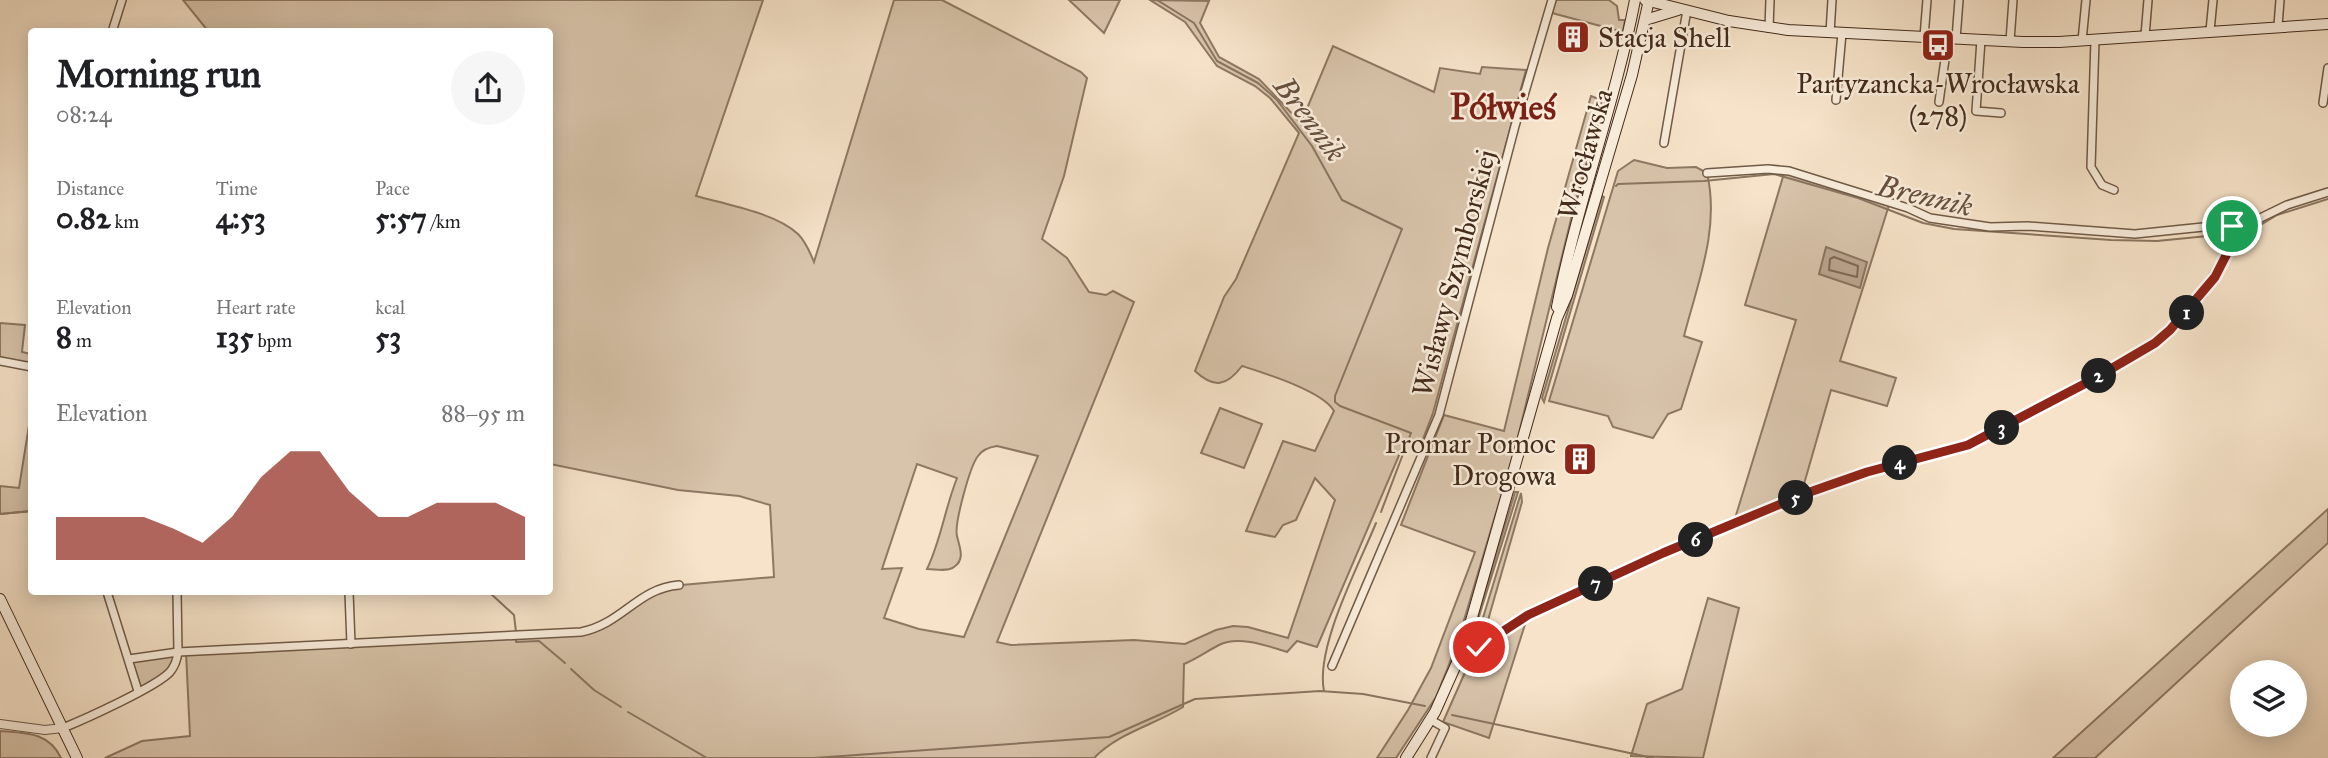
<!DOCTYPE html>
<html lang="en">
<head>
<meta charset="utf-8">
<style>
	body { margin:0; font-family:"IM FELL Great Primer",serif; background:#f6f6f6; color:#202124; height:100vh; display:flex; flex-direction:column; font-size:26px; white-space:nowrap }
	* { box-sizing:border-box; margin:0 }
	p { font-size:23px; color:#757577 }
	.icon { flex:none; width:38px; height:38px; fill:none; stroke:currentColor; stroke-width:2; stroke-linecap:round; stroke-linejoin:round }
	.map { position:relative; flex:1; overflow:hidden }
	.panel { position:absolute; left:28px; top:28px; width:525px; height:567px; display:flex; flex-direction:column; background:#fff; border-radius:7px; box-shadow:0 4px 18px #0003 }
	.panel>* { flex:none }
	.controls { position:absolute; left:2230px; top:660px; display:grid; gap:14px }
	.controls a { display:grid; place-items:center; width:77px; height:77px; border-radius:50%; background:#fff; box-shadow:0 4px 18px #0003; font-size:35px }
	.pin { position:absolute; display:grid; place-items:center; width:60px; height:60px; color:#fff; margin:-30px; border:4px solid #fff; border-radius:50%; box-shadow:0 2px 7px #0007 }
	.km { position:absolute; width:35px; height:35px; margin:-18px; border-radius:50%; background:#222; color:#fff; font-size:19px; line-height:35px; text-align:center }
	.round { display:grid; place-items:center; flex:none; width:74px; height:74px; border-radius:37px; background:#f6f6f6 }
	.head { display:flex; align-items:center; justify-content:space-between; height:119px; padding:0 28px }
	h1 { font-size:38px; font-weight:700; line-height:52px }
	.metrics { display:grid; grid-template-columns:repeat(3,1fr); gap:10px; height:119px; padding:7px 28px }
	.metrics div { display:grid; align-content:center }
	.metrics b { font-size:30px; font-weight:700 }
	.metrics small { font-size:19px; font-weight:400 }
	.metrics p { font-size:19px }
	.chart { height:196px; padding:14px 28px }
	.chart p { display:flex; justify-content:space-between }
	.chart svg { width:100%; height:126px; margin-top:7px; fill:#8f2418; opacity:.7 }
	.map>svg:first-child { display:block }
	.green { fill:#d8c4ab; stroke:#8e7863; stroke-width:2; fill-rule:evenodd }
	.water { fill:#b9a58e; stroke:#8a7560; stroke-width:2 }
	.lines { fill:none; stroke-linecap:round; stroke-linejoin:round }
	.shore { stroke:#7e6854; stroke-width:2 }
	.stream { stroke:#8a7560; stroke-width:2 }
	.minor-casing { stroke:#705a46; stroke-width:10 }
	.tertiary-casing { stroke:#705a46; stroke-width:10 }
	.secondary-casing { stroke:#442c1b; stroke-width:12 }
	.minor { stroke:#f9eddc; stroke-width:7 }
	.tertiary { stroke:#f9eddc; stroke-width:8 }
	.secondary { stroke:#f9eddc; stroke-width:10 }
	.route-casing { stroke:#fff; stroke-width:14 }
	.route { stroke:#8f2418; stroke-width:9 }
	.labels { text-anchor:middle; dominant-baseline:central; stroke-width:5; stroke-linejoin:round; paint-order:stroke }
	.poi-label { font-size:28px; fill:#442c1b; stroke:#f9eddc; text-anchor:start }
	.street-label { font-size:28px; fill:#442c1b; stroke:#f9eddc }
	.water-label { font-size:30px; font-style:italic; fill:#67503e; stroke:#f9eddc }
	.district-label { font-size:35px; font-weight:bold; fill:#7a1f14; stroke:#f9eddc }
</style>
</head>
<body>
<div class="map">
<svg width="2328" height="758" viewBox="0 0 2328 758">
	<rect width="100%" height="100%" fill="#f6e3c9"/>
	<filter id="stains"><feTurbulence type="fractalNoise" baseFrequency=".00286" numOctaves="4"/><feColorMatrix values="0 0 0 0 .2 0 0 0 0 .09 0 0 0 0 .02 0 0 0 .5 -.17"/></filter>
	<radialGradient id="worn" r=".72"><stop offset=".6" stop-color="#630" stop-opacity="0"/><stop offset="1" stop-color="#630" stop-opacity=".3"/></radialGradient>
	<g class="green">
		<path d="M183,0h580l-67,196c29,8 80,17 102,38 7,7 12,18 16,28l80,-262h48l139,72 6,6 -23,98 -22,63 25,19 22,34 17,3 7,-4 21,11 -137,340 14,3 123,-5 51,4 31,-14 17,-4 15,1 40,11 47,-138 -20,-22 -19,42 -13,5 -8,12 -29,-6 37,-90 32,10 19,-40c-11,-20 -70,-38 -92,-45 -15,20 -28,23 -47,5l29,-74 12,-18 63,-146 -29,-35 -15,-12 -38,-20 -32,-44 -35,-22 59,1 -9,22 19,34 40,22 42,44 32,-77 101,46 6,-24 40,6 2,-7 44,3 -93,343 -12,31 -15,-5 -89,208 -20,-6 -10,11c-19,-6 -49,-17 -68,-7 -12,6 -21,13 -35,19l-1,43c-29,18 -65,26 -89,51h-989l37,-17 48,-5 -4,-84 395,-20 89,-46 104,-9 -4,-72 -31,-9 -61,-6 -128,-26v-432l-342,-1zM997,446l41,10 -74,181 -45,-8 -35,-11 18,-50 -20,1 35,-105 40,14c-12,30 -16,62 -30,91 8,0 21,3 27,-2 12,-8 5,-21 3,-31 -3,-12 13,-70 21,-80 4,-6 12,-9 19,-10z"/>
		<polygon points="1069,0 1120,0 1104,33"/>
		<polygon points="1556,0 1609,0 1617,6 1619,20 1625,20 1623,32 1552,13"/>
		<polygon points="1591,96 1601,100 1602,109 1574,207 1515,449 1456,647 1436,697 1396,758 1377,758 1408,710 1431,668 1475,552 1401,525 1444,415 1504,431 1548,248"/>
		<path d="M1634,160l33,8 29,-1 11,6c13,55 -9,109 -23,163l18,6 -21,67 -13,5 -15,24 -40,-11 -5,-11 -59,-15 69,-230z"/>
		<polygon points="1785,170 1890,202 1840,361 1896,378 1887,406 1831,390 1802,491 1803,495 1733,525 1796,320 1745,305"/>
		<polygon points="1602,196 1604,197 1544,402 1542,398"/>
		<polygon points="0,323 25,325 22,352 31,354 31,367 0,361"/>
		<polygon points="1220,408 1262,424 1244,468 1201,453"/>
		<polygon points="30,419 31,511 0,514 0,486 19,488"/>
		<polygon points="1515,492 1518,492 1470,645 1469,644"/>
		<polygon points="1521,493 1522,502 1484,634 1475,644"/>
		<polygon points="2328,509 2328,543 2095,758 2053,758"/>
		<polygon points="1708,598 1739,608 1703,758 1631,756 1647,704 1682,689"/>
		<polygon points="1528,615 1489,738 1443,722 1474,652"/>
		<polygon points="178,652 175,666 138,691 129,659"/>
		<path d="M0,731c26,2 49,1 61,27h-61z"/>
	</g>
	<polygon class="water" points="1826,247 1867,262 1860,288 1819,274"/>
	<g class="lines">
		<polygon class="shore" points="1834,257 1858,266 1857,277 1829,270 1830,259"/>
		<g class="stream">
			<polyline points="1157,0 1194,23 1217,61 1258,83 1277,100 1312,146 1342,200 1402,229 1335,396 1335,402 1340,406 1411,433 1381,512"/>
			<polyline points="1616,186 1618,184 1704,181 1774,174 1858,198 1923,223 1954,229 2111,240 2157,241 2228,234"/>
			<polyline points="2244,235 2277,215 2328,199"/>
			<polyline points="0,514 32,511"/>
			<polyline points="489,592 514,615 516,632"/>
			<polyline points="516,637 516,642 539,641 565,663"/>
			<polyline points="571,669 594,690 621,707"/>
			<path d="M1324,691c-9,-44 35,-126 52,-168"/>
			<polyline points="628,712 707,758"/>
			<polyline points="1452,715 1653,758"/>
			<polyline points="814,758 1109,737 1195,699 1320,691 1363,694 1425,706"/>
		</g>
		<g class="minor-casing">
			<g id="minor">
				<polyline points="2278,26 2280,0"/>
				<polyline points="1769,28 1770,0"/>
				<polyline points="2210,31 2213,0"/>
				<polyline points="112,32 122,0"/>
				<polyline points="1830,33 1832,0"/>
				<polyline points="2145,36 2148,0"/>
				<polyline points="1924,37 1927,0"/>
				<polyline points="1956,39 1959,0"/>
				<polyline points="1981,40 1976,111 2001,113"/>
				<polyline points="2095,40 2091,167 2102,185 2114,190"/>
				<polyline points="2010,41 2013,0"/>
				<polyline points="2082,41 2086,0"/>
				<polyline points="1836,100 1842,33"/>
				<polyline points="1939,102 1948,38"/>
				<polyline points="2323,103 2328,68"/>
				<polyline points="1664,143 1687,10"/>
				<polyline points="1707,173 1768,169 1789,171 1908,208 1930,218 1990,227 2028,226 2135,234 2213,226 2240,228"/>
				<polyline points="0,361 32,367"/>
				<polyline points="107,592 138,691"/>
				<polyline points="349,592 351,644"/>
				<polyline points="1463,649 1479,647 1528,615 1663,553 1803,495 1867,472 1977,441 2155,343 2203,294 2240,228 2287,205 2328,192"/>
				<path d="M129,659l49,-7 403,-20c41,-8 57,-44 98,-47"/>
				<polyline points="1332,666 1439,415 1515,126 1552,0"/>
				<polyline points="1431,720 1445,728 1431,758"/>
				<path d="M63,728c22,-9 93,-41 107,-56 5,-6 7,-12 8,-20l-1,-60"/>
			</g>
		</g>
		<g class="tertiary-casing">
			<polyline id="tertiary" points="0,724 45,730 63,728"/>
		</g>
		<g class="secondary-casing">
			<g id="secondary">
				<polyline points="1645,0 1729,21 1788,30 2023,42 2059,42 2328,24"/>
				<polyline points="1645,20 1678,10"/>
				<path d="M1557,307c20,-104 58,-203 78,-307"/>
				<polyline points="0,599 77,758"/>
				<polyline points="1406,758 1435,712 1463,649 1557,318 1567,295 1632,75 1649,0"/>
			</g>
		</g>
		<use href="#minor" class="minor"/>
		<use href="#tertiary" class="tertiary"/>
		<use href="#secondary" class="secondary"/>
	</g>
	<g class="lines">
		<g class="route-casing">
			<polyline id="route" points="1479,647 1528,615 1663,553 1807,493 1867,472 1968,445 2092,380 2155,343 2170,330 2215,277 2240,228 2232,226"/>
		</g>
		<use href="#route" class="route"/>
	</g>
	<defs>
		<g id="building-square" transform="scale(1.75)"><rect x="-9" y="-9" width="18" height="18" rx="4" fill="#8f2418" stroke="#f9eddc"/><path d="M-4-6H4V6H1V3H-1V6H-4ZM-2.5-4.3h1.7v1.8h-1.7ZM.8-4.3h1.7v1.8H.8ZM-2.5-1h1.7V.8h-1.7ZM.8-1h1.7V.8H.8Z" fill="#fff"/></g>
		<g id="bus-square" transform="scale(1.75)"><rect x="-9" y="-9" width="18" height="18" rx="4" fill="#8f2418" stroke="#f9eddc"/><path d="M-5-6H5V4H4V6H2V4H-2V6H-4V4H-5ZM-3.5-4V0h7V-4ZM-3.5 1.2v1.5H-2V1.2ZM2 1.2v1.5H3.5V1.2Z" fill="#fff"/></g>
	</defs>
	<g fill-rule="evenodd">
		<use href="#building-square" x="1573" y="37"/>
		<use href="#bus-square" x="1938" y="45"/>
		<use href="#building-square" x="1580" y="459"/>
	</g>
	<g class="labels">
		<g class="poi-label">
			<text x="1598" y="37">Stacja Shell</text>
			<text x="1938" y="83" text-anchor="middle">Partyzancka-Wrocławska<tspan x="1938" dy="32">(278)</tspan></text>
			<text x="1556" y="443" text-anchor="end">Promar Pomoc<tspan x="1556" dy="32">Drogowa</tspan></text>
		</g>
		<g class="street-label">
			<text transform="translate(1585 154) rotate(-74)">Wrocławska</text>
			<text transform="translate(1454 273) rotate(-75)">Wisławy Szymborskiej</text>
		</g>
		<g class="water-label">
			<text transform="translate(1310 119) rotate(53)">Brennik</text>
			<text transform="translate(1925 196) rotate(13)">Brennik</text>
		</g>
		<g class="district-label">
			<text x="1503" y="107">Półwieś</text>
		</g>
	</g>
	<rect width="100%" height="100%" filter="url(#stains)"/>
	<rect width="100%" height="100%" fill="url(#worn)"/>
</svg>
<div class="controls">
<a><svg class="icon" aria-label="layers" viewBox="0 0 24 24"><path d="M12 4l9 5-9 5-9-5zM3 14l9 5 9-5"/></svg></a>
</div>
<div class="pin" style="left:2232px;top:226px;background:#1e9e55"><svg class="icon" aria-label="arrive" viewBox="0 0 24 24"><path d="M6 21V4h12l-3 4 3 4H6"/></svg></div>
<div class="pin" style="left:1479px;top:647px;background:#d93025"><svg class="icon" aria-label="check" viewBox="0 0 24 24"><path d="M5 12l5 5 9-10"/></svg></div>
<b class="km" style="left:2187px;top:313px">1</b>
<b class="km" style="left:2099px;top:376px">2</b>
<b class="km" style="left:2002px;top:428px">3</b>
<b class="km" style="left:1900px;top:463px">4</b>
<b class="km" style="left:1796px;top:498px">5</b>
<b class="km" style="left:1696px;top:540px">6</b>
<b class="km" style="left:1596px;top:584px">7</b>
<section class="panel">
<div class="head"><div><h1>Morning run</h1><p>08:24</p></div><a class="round"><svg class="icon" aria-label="share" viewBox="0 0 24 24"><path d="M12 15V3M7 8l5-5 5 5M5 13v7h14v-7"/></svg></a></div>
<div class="metrics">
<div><p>Distance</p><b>0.82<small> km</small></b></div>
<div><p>Time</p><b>4:53</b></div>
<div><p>Pace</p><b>5:57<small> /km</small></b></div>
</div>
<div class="metrics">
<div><p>Elevation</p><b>8<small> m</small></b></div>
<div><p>Heart rate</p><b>135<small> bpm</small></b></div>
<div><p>kcal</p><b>53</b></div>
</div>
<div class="chart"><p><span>Elevation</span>88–95 m</p>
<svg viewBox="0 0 160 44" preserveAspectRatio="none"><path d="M0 44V29L10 29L20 29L30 29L40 33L50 38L60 29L70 15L80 6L90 6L100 20L110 29L120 29L130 24L140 24L150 24L160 29V44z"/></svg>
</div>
</section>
</div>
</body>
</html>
